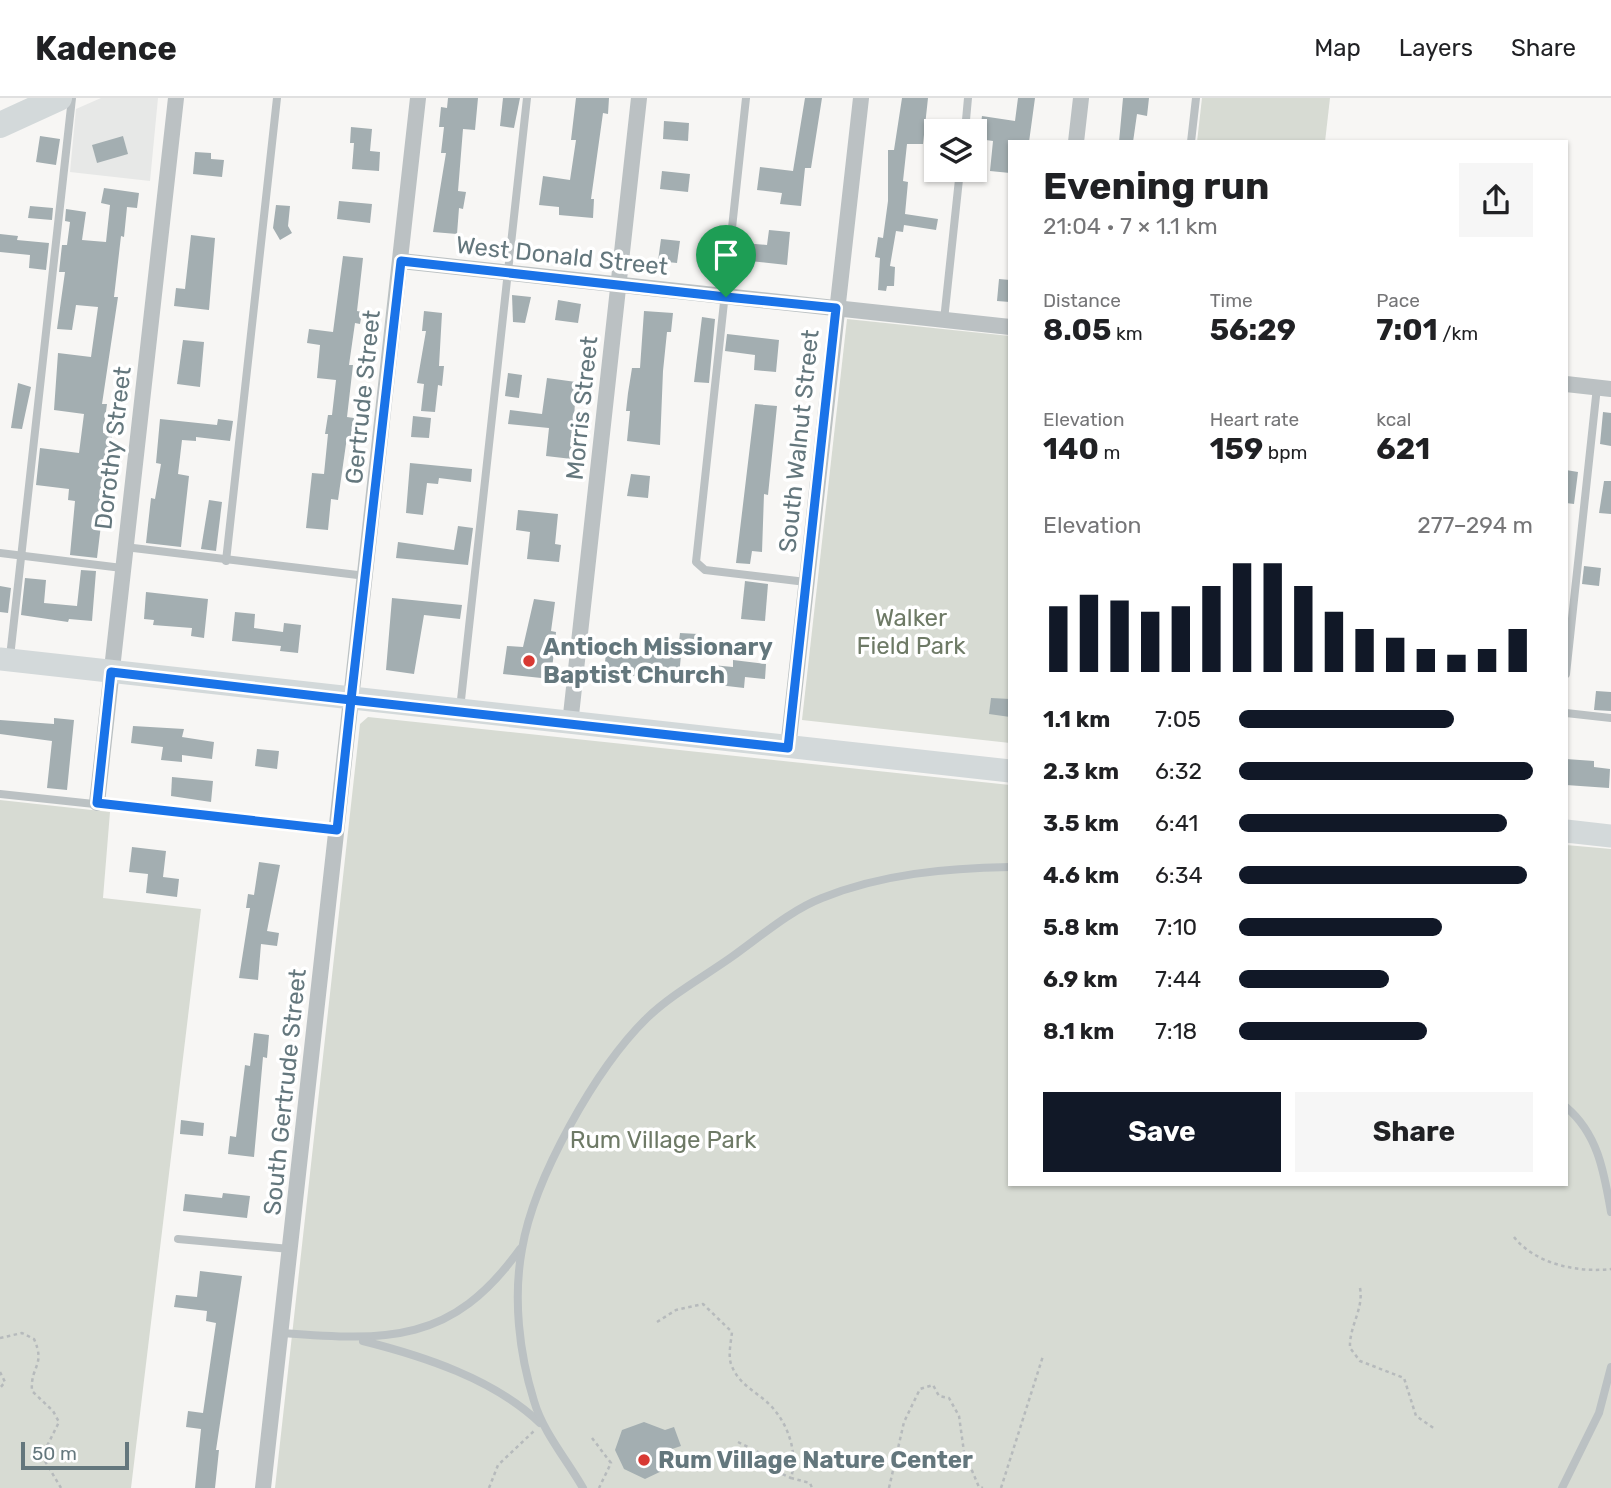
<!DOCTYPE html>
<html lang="en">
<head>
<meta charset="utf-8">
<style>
	body { margin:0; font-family:Rubik,sans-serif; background:#f6f6f6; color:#202124; height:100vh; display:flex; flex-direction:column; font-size:26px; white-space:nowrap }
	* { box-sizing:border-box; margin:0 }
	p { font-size:23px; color:#757577 }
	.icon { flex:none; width:38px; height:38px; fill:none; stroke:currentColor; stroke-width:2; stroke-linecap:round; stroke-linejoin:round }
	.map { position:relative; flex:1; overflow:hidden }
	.drawer { position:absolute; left:1008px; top:42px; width:560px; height:1046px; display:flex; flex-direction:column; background:#fff; border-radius:0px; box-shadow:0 2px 5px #0004 }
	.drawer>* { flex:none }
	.buttons { position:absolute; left:924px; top:21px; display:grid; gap:14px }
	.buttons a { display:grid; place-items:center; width:63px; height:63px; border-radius:0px; background:#fff; box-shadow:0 2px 5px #0004; font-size:35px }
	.scale { position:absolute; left:21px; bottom:18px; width:108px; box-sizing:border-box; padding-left:7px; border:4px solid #64777d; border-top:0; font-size:19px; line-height:24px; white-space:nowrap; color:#64777d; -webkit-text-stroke:5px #fff; paint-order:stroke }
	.pin { position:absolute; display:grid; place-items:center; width:60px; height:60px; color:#fff; margin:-72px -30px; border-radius:50% 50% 50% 0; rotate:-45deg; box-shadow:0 0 7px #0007 }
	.pin .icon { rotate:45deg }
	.round { display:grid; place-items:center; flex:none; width:74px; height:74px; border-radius:0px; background:#f6f6f6 }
	.headline { display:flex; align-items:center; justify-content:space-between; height:119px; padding:0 35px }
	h1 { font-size:38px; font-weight:700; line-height:52px }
	.metrics { display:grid; grid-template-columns:repeat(3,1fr); gap:10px; height:119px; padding:7px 35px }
	.metrics div { display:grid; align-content:center }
	.metrics b { font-size:30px; font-weight:700 }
	.metrics small { font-size:19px; font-weight:400 }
	.metrics p { font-size:19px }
	.chart { height:196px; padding:14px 35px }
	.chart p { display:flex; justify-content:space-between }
	.chart svg { width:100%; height:126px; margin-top:7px; stroke:#111827; stroke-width:6 }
	.cta { display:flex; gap:14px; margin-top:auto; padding:14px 35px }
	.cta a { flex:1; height:80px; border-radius:0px; background:#111827; color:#fff; font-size:28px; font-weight:700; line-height:80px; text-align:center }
	.cta a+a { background:#f6f6f6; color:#202124 }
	ul { padding:0 35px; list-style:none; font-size:23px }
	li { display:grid; grid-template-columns:112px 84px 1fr; align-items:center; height:52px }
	li i { height:18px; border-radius:9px; background:#111827 }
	header { display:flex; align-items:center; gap:42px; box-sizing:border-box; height:98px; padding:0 35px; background:#fff; border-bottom:2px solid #e0e0e0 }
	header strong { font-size:33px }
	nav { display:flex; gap:38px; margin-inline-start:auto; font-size:24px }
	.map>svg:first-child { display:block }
	.built { fill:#e7e8e7 }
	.green { fill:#d7dbd3 }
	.building { fill:#a3aeb1 }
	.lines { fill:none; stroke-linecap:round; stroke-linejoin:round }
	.path { stroke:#b6babc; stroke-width:2.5; stroke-dasharray:3.5 3.5; stroke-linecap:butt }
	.lane { stroke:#bbc1c3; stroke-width:8 }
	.street { stroke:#bbc1c3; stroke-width:16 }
	.secondary { stroke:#d3d9da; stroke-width:23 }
	.primary { stroke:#d3d9da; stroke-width:26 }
	.route-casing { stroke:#fff; stroke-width:14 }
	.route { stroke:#1a73e8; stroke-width:9 }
	.poi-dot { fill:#d83933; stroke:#fff; stroke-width:2.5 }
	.labels { text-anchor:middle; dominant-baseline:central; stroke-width:7; stroke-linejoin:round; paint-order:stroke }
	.street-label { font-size:24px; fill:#64777d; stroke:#fff }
	.park-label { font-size:24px; fill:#6e7a66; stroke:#fff }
	.poi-label { font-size:24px; font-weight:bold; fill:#64777d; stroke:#fff; text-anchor:start }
</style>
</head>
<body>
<header>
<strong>Kadence</strong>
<nav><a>Map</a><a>Layers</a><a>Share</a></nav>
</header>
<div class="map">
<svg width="1611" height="1390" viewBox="0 0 1611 1390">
	<rect width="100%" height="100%" fill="#f7f6f4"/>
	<polygon class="built" points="101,0 158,0 150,83 70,74 76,11"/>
	<g class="green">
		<polygon points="1202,0 1330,0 1325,44 1197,44"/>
		<polygon points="847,221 1010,238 1010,645 802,622"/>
		<polygon points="368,619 1010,687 1010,1087 1566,1087 1566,747 1611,751 1611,1390 275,1390 360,626"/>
		<polygon points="0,702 110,714 103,800 201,811 131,1390 0,1390"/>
	</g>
	<g class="building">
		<polygon points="448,0 478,0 475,32 463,31 458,93 466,94 463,111 459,110 457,136 433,134 446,55 441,55 444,29 439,29 441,9 447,10"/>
		<polygon points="503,0 520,0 514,30 500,28"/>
		<polygon points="576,0 609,0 608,16 603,15 591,101 594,101 593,120 559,117 559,109 539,107 543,78 570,82 576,42 571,42"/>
		<polygon points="805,0 822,0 811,70 805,70 801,108 780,106 782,95 757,92 760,69 793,73"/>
		<polygon points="902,0 928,0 923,46 907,46 903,83 908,84 905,116 938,121 936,132 904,127 903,134 896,133 890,168 895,169 894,188 887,188 886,193 878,192 880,160 875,159 878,139 883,140 888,103 888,52 894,52"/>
		<polygon points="1018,0 1035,0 1029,44 1010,44 1010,75 990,73 993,43 979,41 982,18 1015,23"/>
		<polygon points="1123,0 1149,0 1147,18 1137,16 1133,44 1119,44"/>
		<polygon points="664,23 689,25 688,43 663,41"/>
		<polygon points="351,29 372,31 370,53 380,54 379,73 352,71 354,45 350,45"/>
		<polygon points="40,38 60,41 56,67 36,64"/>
		<polygon points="123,38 128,56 97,65 92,47"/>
		<polygon points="195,54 211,55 211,61 224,62 222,79 193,76"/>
		<polygon points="662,73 690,76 688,94 660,91"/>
		<polygon points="104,90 139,95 137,110 127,109 124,139 121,138 114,199 118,199 102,306 107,306 103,335 112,336 97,460 70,457 75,403 68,402 69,391 36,387 40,350 79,355 84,316 54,312 58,255 91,259 98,209 76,207 72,232 57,231 65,174 59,174 62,147 67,147 70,124 65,123 66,111 86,114 82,142 106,144 110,107 101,105"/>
		<polygon points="339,103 372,106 370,125 337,121"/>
		<polygon points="276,107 290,108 288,128 292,135 280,142 273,130"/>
		<polygon points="30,108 53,110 52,122 28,120"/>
		<polygon points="769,132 790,134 787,167 741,162 743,145 767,147"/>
		<polygon points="0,136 18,138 17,142 49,145 46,172 29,170 30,157 0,154"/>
		<polygon points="191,137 215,140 209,212 174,208 176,190 185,191"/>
		<polygon points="661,141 680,143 677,165 658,163"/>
		<polygon points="343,158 363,160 357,213 362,214 360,226 355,225 349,267 353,267 347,319 354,320 351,339 347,339 338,402 331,401 328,432 306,430 312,375 324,376 328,336 325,336 328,317 332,317 336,282 317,280 320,247 307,245 309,231 333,234"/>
		<polygon points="999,181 1010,182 1010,204 997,203"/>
		<polygon points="512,197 531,199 525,225 513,224"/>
		<polygon points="558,202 581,206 578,225 555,222"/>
		<polygon points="424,213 442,215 439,268 444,268 442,288 438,287 435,314 421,313 424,286 417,285 426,233 422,233"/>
		<polygon points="644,213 673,215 671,234 667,234 663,273 660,347 627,343 630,313 626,313 628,295 632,270 640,270"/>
		<polygon points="702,219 715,221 709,285 694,284"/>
		<polygon points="727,236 779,242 776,274 754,272 755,257 725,253"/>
		<polygon points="183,242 204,244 200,289 177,286"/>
		<polygon points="508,275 522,277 519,300 505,298"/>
		<polygon points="547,280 576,284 572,361 546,358 549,330 508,326 510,312 542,316"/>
		<polygon points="18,285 31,289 22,331 11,330"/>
		<polygon points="755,306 777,308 768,397 764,396 762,454 752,453 750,466 736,465"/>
		<polygon points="1603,314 1611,315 1611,348 1600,346"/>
		<polygon points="413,318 431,320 429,340 411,339"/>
		<polygon points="160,321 217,327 218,321 233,323 230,343 196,339 196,343 182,342 178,376 189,378 181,449 146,445 151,400 155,401 161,366 156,365"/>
		<polygon points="410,365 472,371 471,384 439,380 438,386 427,385 423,417 406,415"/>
		<polygon points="1566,372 1578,374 1574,406 1566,405"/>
		<polygon points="631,376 650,378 648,400 627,398"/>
		<polygon points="1604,383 1611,383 1611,416 1599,415"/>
		<polygon points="209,402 222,404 216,453 201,451"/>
		<polygon points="518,412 558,416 555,446 561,447 559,464 527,461 530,434 516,432"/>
		<polygon points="458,428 473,430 468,467 396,460 398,444 454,452"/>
		<polygon points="1584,468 1601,470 1599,488 1582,486"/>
		<polygon points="81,472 96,473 92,523 69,521 68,524 21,517 25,480 46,482 44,505 77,508"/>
		<polygon points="745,483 768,486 765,523 741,521"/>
		<polygon points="0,488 11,490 8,515 0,514"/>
		<polygon points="146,494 208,501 204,540 191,538 192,530 153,527 154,522 144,521"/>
		<polygon points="392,500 462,507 460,521 424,517 414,576 386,572"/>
		<polygon points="534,501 555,504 551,533 556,534 551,581 503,576 507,548 523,549"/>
		<polygon points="235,514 255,516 254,530 283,534 284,525 301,527 298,555 280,553 281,548 232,543"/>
		<polygon points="680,535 698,536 696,553 678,551"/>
		<polygon points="606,554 648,559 648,554 681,557 679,578 665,576 665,581 604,575"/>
		<polygon points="733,562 766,566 765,581 745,579 744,590 710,586 712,567 733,569"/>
		<polygon points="1596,593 1611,594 1611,613 1594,612"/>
		<polygon points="991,600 1010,601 1010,619 989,616"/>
		<polygon points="54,620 74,622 67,692 47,690 52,643 0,636 0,622 54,626"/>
		<polygon points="133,628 184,631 182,639 214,644 212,661 182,657 182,664 161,662 163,649 131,645"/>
		<polygon points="257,651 279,653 277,671 255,668"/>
		<polygon points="1566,661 1594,663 1594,669 1610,671 1609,690 1566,687"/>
		<polygon points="172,679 213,683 211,704 171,698"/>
		<polygon points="132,749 166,753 163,779 179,781 177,799 146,795 148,776 129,774"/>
		<polygon points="259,764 280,767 267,833 279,835 277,848 261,846 258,882 239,880 250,810 246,810 248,796 254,797"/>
		<polygon points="254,935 269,937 267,960 263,959 254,1059 228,1056 230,1038 236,1039 245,967 250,968"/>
		<polygon points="181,1022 204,1025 203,1038 180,1036"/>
		<polygon points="223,1095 250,1098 247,1120 183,1113 185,1096 222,1100"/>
		<polygon points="200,1173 242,1178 216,1352 219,1352 215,1390 195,1390 201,1331 186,1329 188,1313 203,1315 216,1225 206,1223 207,1213 174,1209 176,1197 197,1199"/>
		<polygon points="644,1324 665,1332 674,1329 681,1348 672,1351 666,1371 645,1381 624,1371 615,1352 622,1332"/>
	</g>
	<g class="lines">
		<g class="path">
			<path d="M1514,1139c21,27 64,36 97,32"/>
			<path d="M1360,1190c4,21 -11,38 -10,60l10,13 44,17 12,38 19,13"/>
			<path d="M657,1224l19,-12 27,-6 29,28c-1,10 -4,23 -1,32 8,22 26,27 41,43 17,19 26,47 19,71l19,5 2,5"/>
			<path d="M0,1240l22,-5 12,6c12,27 -4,27 -2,52l21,20 6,11 -17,34 19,32"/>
			<polyline points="0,1274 5,1284 0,1290"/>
			<polyline points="592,1340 611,1365 599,1390"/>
			<polyline points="738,1344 764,1357 780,1375 791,1380"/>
			<polyline points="489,1390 498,1367 534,1333"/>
			<polyline points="889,1390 904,1324 920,1291 933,1287 939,1298 949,1300 959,1318 964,1354 979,1389 983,1390"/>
			<polyline points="1001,1390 1043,1258"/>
		</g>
		<g class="lane">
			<polyline points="746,0 696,464 705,472 806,484"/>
			<polyline points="965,33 968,0"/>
			<polyline points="1191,44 1196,0"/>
			<polyline points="944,222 960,72"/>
			<polyline points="125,449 366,478"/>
			<polyline points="0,455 122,470"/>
			<polyline points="226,463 277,0"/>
			<polyline points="10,559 72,0"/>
			<polyline points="1566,576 1597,289"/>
			<polyline points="460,611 527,0"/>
			<polyline points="1566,615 1611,620"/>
			<polyline points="0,696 337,732"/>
			<path d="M1566,1009c32,27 38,65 45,105"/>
			<polyline points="178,1141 290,1151"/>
			<path d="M281,1235c107,8 171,11 239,-84"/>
			<path d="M363,1243c60,15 131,38 177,82"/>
			<path d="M583,1390c-16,-28 -40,-56 -49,-87 -15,-48 -21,-103 -12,-152 12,-71 74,-181 125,-231 25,-24 58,-42 86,-62 28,-20 58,-46 89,-58 59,-24 125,-30 188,-31"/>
			<polyline points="1562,1390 1599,1315 1611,1269"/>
		</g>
		<g class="street">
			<polyline points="1076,44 1081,0"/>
			<polyline points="401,163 1010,229"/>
			<polyline points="1566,286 1611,291"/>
			<polyline points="570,626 639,0"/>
			<polyline points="788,650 861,0"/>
			<polyline points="97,705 176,0"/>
			<polyline points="263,1390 418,0"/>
		</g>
		<g class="secondary">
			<polyline points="0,561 1010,673"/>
			<polyline points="1566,733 1611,738"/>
		</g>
		<polyline class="primary" points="0,27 59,0"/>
	</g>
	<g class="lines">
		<g class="route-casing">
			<polyline id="route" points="726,199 401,163 351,602 111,574 97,705 337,732 351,602 788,650 836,210 726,199"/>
		</g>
		<use href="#route" class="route"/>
	</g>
	<g class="poi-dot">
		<circle cx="529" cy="563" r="7"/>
		<circle cx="644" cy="1362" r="7"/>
	</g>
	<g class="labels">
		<g class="street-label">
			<text transform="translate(562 158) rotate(6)">West Donald Street</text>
			<text transform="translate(363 299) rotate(-84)">Gertrude Street</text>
			<text transform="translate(582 310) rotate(-84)">Morris Street</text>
			<text transform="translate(799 343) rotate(-84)">South Walnut Street</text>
			<text transform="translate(113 350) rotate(-83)">Dorothy Street</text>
			<text transform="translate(285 994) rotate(-84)">South Gertrude Street</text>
		</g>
		<g class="park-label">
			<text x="911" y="520">Walker<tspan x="911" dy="28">Field Park</tspan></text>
			<text x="663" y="1042">Rum Village Park</text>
		</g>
		<g class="poi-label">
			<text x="543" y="549">Antioch Missionary<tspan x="543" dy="28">Baptist Church</tspan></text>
			<text x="658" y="1362">Rum Village Nature Center</text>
		</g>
	</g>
</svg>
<div class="buttons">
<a><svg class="icon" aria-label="layers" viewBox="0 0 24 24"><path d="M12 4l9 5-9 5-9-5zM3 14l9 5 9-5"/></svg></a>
</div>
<div class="scale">50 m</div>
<div class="pin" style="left:726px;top:199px;background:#1e9e55"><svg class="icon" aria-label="arrive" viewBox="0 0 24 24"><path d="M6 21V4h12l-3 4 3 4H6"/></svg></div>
<section class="drawer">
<div class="headline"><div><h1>Evening run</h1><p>21:04 · 7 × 1.1 km</p></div><a class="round"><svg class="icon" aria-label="share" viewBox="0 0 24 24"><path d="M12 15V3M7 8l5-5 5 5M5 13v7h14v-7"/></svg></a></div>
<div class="metrics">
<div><p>Distance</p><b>8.05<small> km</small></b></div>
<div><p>Time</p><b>56:29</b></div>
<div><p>Pace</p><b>7:01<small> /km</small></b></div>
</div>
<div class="metrics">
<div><p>Elevation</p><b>140<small> m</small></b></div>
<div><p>Heart rate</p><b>159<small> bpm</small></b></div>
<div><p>kcal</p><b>621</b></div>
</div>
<div class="chart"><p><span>Elevation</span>277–294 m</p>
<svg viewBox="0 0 160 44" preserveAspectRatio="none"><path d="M5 44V21M15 44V17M25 44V19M35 44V23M45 44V21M55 44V14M65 44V6M75 44V6M85 44V14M95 44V23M105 44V29M115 44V32M125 44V36M135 44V38M145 44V36M155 44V29"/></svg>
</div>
<ul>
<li><b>1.1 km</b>7:05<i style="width:73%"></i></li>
<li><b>2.3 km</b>6:32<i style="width:100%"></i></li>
<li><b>3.5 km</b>6:41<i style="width:91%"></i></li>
<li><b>4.6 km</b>6:34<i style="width:98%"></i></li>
<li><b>5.8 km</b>7:10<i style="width:69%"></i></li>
<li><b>6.9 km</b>7:44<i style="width:51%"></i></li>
<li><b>8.1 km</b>7:18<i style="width:64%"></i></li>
</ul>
<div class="cta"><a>Save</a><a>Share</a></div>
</section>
</div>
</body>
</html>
